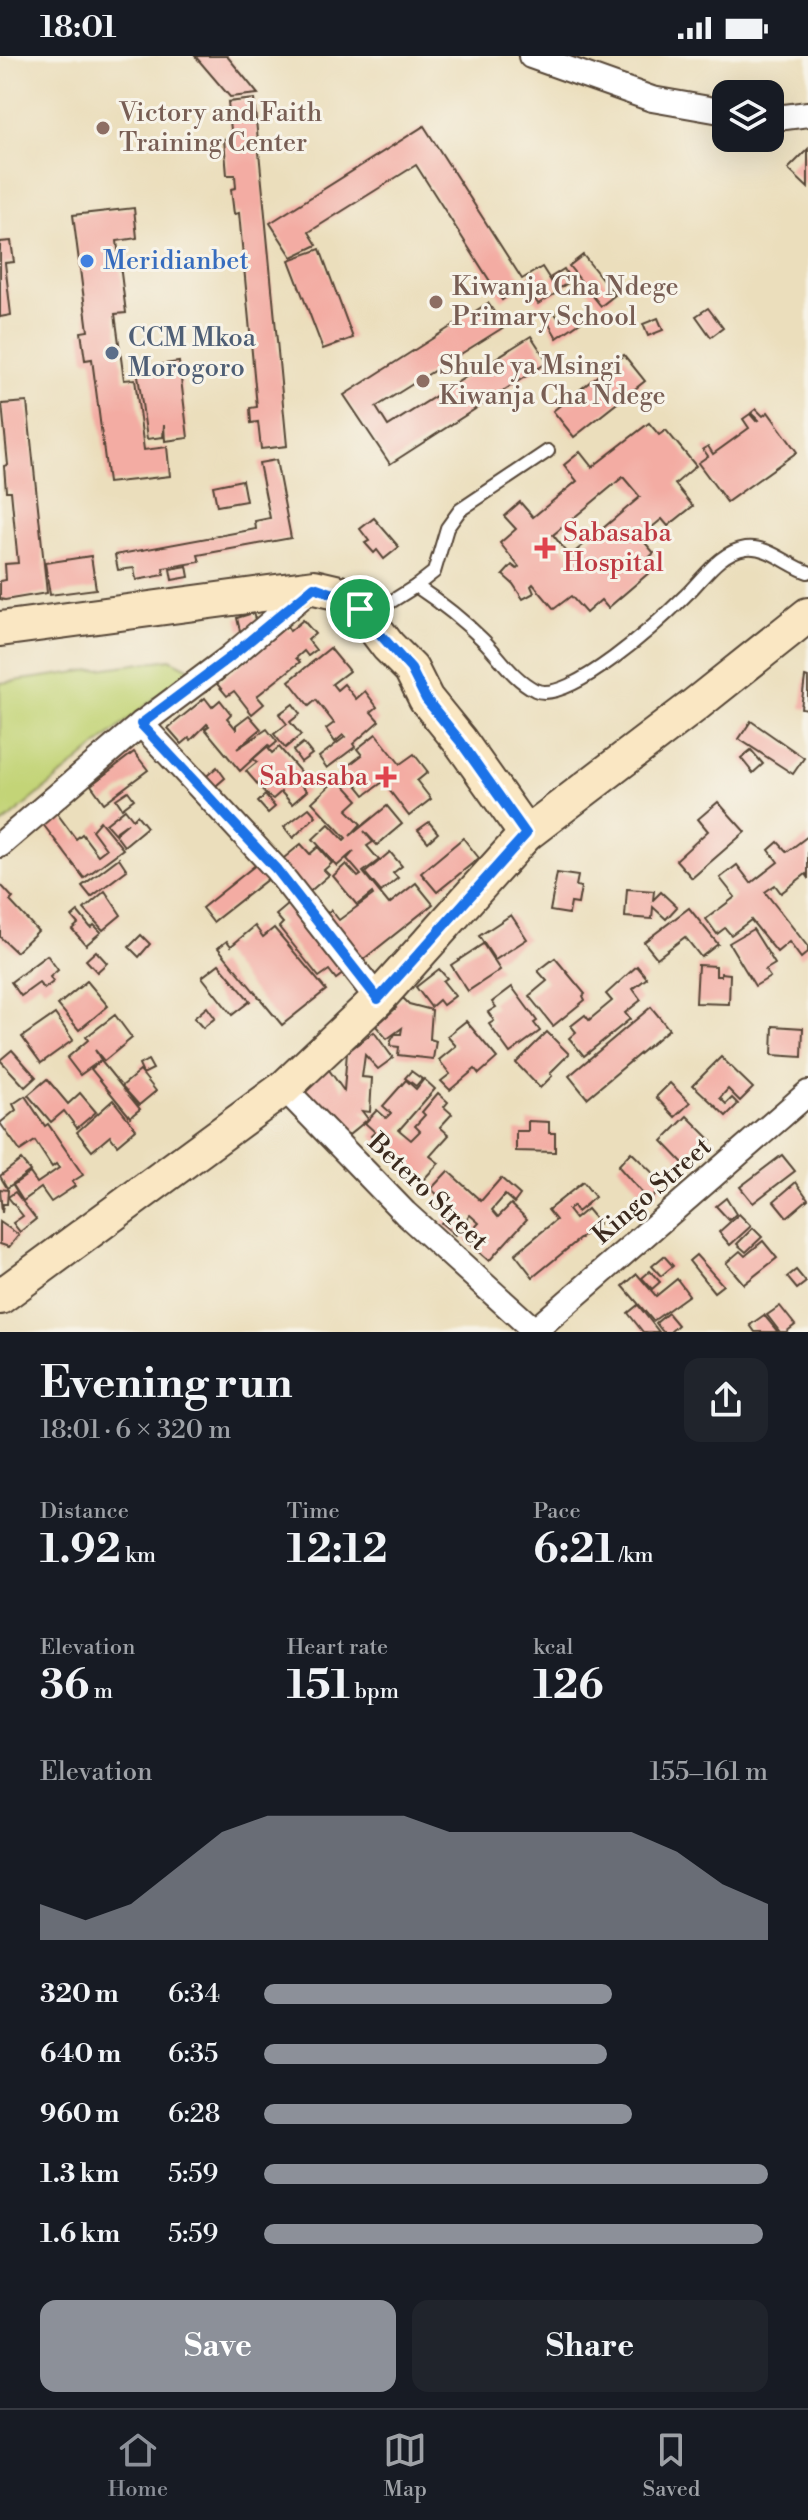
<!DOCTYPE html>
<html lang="en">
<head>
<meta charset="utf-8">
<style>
	body { margin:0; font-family:"Libre Bodoni",serif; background:#20242c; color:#f1f3f6; height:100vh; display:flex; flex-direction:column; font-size:30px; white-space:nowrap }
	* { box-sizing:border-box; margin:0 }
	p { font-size:26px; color:#9ea1a6 }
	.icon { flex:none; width:44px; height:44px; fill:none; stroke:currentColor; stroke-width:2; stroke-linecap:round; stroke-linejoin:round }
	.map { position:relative; height:1276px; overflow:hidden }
	.sheet { display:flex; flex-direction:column; background:#171b24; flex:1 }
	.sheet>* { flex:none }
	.fabs { position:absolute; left:712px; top:24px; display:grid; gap:16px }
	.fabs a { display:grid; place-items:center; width:72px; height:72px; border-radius:16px; background:#171b24; box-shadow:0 8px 32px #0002; font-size:40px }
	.pin { position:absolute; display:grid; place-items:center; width:68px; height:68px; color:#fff; margin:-34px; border:4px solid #fff; border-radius:50%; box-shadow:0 2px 8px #0007 }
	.round { display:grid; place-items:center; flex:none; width:84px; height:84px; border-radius:16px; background:#20242c }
	.overview { display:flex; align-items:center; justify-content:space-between; height:136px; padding:0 40px }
	h1 { font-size:44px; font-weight:800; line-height:60px }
	.figures { display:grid; grid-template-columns:repeat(3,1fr); gap:12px; height:136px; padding:8px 40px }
	.figures div { display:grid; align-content:center }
	.figures b { font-size:40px; font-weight:800 }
	.figures small { font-size:22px; font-weight:400 }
	.figures p { font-size:22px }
	.chart { height:224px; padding:16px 40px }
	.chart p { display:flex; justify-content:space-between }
	.chart svg { width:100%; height:144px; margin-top:8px; fill:#8c9099; opacity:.7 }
	.cta { display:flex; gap:16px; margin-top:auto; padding:16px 40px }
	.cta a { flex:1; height:92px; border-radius:16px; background:#8c9099; color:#fff; font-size:32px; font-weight:800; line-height:92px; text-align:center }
	.cta a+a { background:#20242c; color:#f1f3f6 }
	ul { padding:0 40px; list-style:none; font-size:26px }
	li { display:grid; grid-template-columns:128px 96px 1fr; align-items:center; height:60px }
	li i { height:20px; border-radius:10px; background:#8c9099 }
	.status { display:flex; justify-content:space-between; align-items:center; height:56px; padding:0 40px; background:#171b24; direction:ltr }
	.status svg { height:22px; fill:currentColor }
	.tabs { display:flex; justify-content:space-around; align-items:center; height:112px; border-top:2px solid #363941; background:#171b24; font-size:22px; color:#9ea1a6 }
	.tabs a { display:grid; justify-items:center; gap:4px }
	.tabs .selected { color:#8c9099 }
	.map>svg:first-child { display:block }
	.green { fill:#c3d477; stroke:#7f7f4a; stroke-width:2 }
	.building { fill:#f3aca3; fill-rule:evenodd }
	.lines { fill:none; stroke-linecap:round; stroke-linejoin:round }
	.lane-casing { stroke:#554536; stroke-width:16 }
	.street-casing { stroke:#554536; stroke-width:28 }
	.secondary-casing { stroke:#554536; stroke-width:38 }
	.lane { stroke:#fff; stroke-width:12 }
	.street { stroke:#fff; stroke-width:24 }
	.secondary { stroke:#fae7c3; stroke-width:34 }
	.route-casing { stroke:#fff; stroke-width:16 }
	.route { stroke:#1a73e8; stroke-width:10 }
	.education-dot { fill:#8d6e63; stroke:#f7f3e8; stroke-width:3 }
	.shop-dot { fill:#3f7fe0; stroke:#f7f3e8; stroke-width:3 }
	.service-dot { fill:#5c6f8a; stroke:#f7f3e8; stroke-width:3 }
	.health-dot { fill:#e0444e; stroke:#f7f3e8; stroke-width:3 }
	.labels { text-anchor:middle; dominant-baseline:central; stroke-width:6; stroke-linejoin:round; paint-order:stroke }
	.education-label { font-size:26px; fill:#785e54; stroke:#f7f3e8; text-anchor:start }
	.shop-label { font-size:26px; fill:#366cbe; stroke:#f7f3e8; text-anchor:start }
	.service-label { font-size:26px; fill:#4e5e75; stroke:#f7f3e8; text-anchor:start }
	.health-label { font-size:26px; fill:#be3a42; stroke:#f7f3e8; text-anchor:start }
	.street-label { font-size:26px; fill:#3b2a1e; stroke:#f7f3e8 }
</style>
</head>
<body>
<div class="status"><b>18:01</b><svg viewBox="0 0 49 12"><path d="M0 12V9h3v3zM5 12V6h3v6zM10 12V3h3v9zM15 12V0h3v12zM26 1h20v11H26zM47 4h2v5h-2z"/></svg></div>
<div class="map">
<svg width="808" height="1276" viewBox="0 0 808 1276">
	<rect width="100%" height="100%" fill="#f7f3e8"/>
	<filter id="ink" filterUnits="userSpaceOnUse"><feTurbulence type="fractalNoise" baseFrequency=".0125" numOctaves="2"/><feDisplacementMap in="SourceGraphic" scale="16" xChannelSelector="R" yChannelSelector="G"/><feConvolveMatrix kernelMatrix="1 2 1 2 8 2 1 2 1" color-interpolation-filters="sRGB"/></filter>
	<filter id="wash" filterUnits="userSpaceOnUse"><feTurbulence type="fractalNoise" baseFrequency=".006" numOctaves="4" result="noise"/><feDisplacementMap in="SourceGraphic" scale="32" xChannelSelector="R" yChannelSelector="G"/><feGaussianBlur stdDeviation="1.8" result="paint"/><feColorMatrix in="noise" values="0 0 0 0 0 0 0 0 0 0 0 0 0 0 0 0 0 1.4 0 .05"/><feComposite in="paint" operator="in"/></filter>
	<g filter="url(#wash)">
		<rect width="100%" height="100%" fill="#ebdebc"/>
		<polygon class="green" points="170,603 190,613 0,770 0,627"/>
		<g id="blocks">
			<g class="building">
				<polygon points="195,0 227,0 258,38 230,41"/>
				<polygon points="254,43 287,390 261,393 258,366 251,367 250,352 257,351 239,157 234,158 231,133 236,132 235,119 227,119 224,83 232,83 228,46"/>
				<polygon points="424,70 522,223 542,211 558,236 538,248 526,228 502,244 416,109 309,176 317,189 292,201 270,167"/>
				<polygon points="808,93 808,132 788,113"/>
				<polygon points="134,152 137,182 117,185 126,257 115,258 124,324 135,323 144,394 167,391 170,420 108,427 92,303 85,304 81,276 88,275 73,159"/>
				<polygon points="11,185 14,206 5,207 11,259 0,261 0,186"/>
				<polygon points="320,193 353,282 323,293 289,204"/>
				<polygon points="583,199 615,239 601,250 569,210"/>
				<polygon points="564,213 571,225 558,233 551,221"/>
				<polygon points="488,247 504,271 376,351 388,370 531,280 548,306 390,408 344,339"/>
				<polygon points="708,252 723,272 711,281 696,260"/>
				<polygon points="577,255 583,264 557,282 546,263 554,256 561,266"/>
				<polygon points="658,262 663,274 648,280 643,268"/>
				<polygon points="624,299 645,325 574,381 553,355"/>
				<polygon points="179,306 188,382 165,385 164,369 163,381 147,383 137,312"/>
				<polygon points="27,346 47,537 5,544 0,543 0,525 6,524 5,508 18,507 11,435 6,435 4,410 8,409 2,348"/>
				<polygon points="756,353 763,360 768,356 797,396 727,446 698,407 708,400 703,393 708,390 713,398 749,372 743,363 750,358 756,365 758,364 751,357"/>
				<path d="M649,367l10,12 7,-5 30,36 -21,18 18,22 -25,20 -6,-7 -22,18 14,16 -10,9 7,9 -43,37 -7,-8 -15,13 -15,-17 -17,13 -21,-25 -2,2 3,7 -11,6 -10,-15 -10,-9 9,-10 5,4 2,-2 -19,-24 16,-14 -12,-13 16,-14 13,15 44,-36 -13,-16 16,-13 12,15zM623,421l17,20 -70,59 -17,-21z"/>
				<polygon points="276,404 291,482 198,499 200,506 163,512 164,519 136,524 134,512 118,514 115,499 256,473 255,465 270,462 259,407"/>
				<polygon points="242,424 246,445 217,450 213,430"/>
				<polygon points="374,462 399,491 384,503 377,494 374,497 365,487 369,485 360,473"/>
				<polygon points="91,500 96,533 50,539 45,507"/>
				<polygon points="187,510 189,521 172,524 170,513"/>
				<polygon points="253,557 257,570 240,575 237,562"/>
				<polygon points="303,564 315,578 308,584 316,594 308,600 304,595 296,602 300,606 257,640 264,648 252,658 234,635 227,640 217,628 287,570 290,575"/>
				<polygon points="330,592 349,615 332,628 337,634 344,628 356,643 365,635 377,651 371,656 379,665 353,688 355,691 327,712 319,701 345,681 343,679 335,686 326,673 334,667 316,644 309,650 289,625"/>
				<polygon points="805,621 808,622 808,653 801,652"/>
				<polygon points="205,642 212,651 220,644 231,658 227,662 236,673 236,669 249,659 261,673 237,693 267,673 277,686 270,692 268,689 240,715 205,673 209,670 207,668 191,684 189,682 182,688 168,672"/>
				<polygon points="293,648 300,658 290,666 301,679 285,692 274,678 287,668 279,658"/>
				<polygon points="751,665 804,702 793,718 739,683"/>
				<polygon points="376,678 400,708 414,698 428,716 417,725 431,743 409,760 383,726 365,739 344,713 362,699 357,693"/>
				<polygon points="303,687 312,698 301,706 293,695"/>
				<polygon points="267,691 272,697 279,691 302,718 296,723 307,735 292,748 281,736 273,743 267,739 246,715 257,706 253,703"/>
				<polygon points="751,694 763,708 753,717 741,702"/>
				<polygon points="134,696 148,714 104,747 91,729"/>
				<polygon points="217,711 225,722 210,735 201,725"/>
				<polygon points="338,722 358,744 347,754 361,768 350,780 387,750 402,768 377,789 364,775 373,786 367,790 379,804 363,816 389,848 416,827 433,848 355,910 318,864 331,854 339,864 373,839 372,837 357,849 333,820 346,808 358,821 361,819 347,803 354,795 337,810 313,783 329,768 344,784 346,782 312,746"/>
				<polygon points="128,735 134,743 122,752 116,743"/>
				<polygon points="265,739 275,751 268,757 258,746"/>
				<polygon points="718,746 745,776 692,822 676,804 708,775 698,763"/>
				<polygon points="309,752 316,760 293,782 284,771"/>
				<polygon points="125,753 133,763 137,759 147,771 124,790 115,778 128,767 114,777 106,768"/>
				<polygon points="56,756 76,783 82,778 98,799 106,793 92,774 100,765 123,793 84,822 42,767"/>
				<polygon points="429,766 438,777 428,786 418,774"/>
				<polygon points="808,780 808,821 806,818 781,837 775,829 765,836 808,891 808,896 801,902 789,886 777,896 751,864 731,879 725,872 717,878 706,863 735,841 720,822 737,809 751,827 778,806 769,794 778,786 787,796"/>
				<polygon points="463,782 479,802 437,836 421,817"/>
				<polygon points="301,788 310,798 318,791 332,807 324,814 329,819 307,838 279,806"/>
				<polygon points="390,796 402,810 393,817 398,822 381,836 365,817"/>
				<polygon points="119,802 127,814 91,841 82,830"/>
				<polygon points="257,808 269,822 213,866 202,852"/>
				<polygon points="557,817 578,820 576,830 581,831 578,848 571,847 569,858 550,855"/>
				<polygon points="0,828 13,842 10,845 38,875 16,896 0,881"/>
				<polygon points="627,833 654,835 653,844 661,836 677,851 666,863 653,851 652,863 625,861"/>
				<polygon points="105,835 121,859 103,874 84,853"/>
				<polygon points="289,848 352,911 336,923 329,914 319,921 279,871 283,867 276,859"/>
				<polygon points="689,852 718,888 701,901 685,881 657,902 644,886"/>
				<polygon points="78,856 91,872 94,869 101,876 86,889 72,873 78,868 72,861"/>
				<polygon points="511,859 527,883 495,904 479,880"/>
				<polygon points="255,870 263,881 274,872 326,934 282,969 218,892 227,885 231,890"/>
				<polygon points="753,873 775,908 765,914 770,921 755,930 729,887"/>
				<polygon points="141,879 150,888 139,901 129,891"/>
				<polygon points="483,888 500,914 468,935 451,909"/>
				<polygon points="96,895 107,907 97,916 86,904"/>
				<polygon points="47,899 58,914 50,921 53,926 44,933 39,927 21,940 11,926"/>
				<polygon points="555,902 585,938 583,940 585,944 553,970 529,940 547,925 538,915"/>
				<polygon points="219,908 250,945 232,959 202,921"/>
				<polygon points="698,909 716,910 716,920 721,920 721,917 730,918 729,948 696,947"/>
				<polygon points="637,910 647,922 633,933 641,944 625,957 630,963 584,1000 569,982 576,976 571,970 585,959 589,964 612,945 606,938"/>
				<polygon points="439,913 447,922 443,925 455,940 443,949 439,944 431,951 416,931"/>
				<polygon points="87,925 108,950 79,974 58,949"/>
				<polygon points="512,931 537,965 534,967 540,975 510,997 489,968 494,965 488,956 496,951 492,946"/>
				<polygon points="403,942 409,948 432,954 430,983 436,985 433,1003 398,999 399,991 390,990 391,985 395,978 401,978 402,972 387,983 376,970 396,952 393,949"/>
				<polygon points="207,951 215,962 203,972 194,962"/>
				<polygon points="651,951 669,973 587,1042 569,1020"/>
				<polygon points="55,958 73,984 41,1007 22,981"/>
				<polygon points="115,959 132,982 104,1005 95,994 101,1004 80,1019 67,1002 88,984 86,981"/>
				<polygon points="466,965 497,1002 479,1018 475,1013 450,1034 441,1025 450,1018 439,1004 456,990 447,980"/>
				<polygon points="773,970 803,972 802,1001 772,999"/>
				<polygon points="374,976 393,1002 378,1013 365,999 362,1021 372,1022 370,1056 362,1055 368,1063 343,1084 294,1031 324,1007 344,1035 347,996"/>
				<polygon points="547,976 569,998 550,1017 552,1020 540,1032 516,1007"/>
				<polygon points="12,994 36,1021 25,1031 0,1004"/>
				<polygon points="721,1001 753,1032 740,1045 728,1033 720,1042 726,1048 732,1042 738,1048 726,1060 693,1029"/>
				<polygon points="148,1004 153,1013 143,1018 139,1009"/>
				<polygon points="101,1005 140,1053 130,1061 91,1013"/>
				<polygon points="140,1015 156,1035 139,1049 122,1030"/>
				<polygon points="411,1015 422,1023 416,1030 405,1022"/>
				<polygon points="47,1023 68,1048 80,1037 96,1056 77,1072 64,1055 51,1066 28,1039"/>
				<polygon points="424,1023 435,1033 399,1074 411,1084 420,1075 415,1070 425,1059 422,1056 438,1037 448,1046 444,1051 452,1058 440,1071 449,1079 430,1100 439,1107 422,1125 371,1080 375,1076 365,1067 377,1054 386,1062 391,1057 383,1050 406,1024 416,1033"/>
				<polygon points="670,1027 690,1047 675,1061 656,1041"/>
				<polygon points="25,1040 45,1070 48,1068 83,1119 72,1126 75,1130 51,1146 41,1132 23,1145 13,1129 30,1117 37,1127 59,1112 56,1108 52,1111 35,1085 20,1095 0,1067 16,1054 13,1048"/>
				<polygon points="113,1044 136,1073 117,1089 110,1080 92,1095 77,1076"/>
				<polygon points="687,1060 711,1084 685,1109 662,1085"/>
				<polygon points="528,1065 549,1066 549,1077 555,1077 555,1096 516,1095 516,1075 528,1075"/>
				<polygon points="631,1096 662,1126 658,1130 661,1132 649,1145 618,1110"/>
				<polygon points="782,1099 795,1115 753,1147 740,1131"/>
				<polygon points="21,1104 30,1115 7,1132 0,1120"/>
				<polygon points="448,1115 481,1145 501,1122 520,1139 514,1147 505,1139 492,1154 498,1161 511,1148 527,1163 489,1205 464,1183 479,1167 470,1159 467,1163 469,1165 455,1179 441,1167 454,1153 431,1133"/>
				<polygon points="583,1126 595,1141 577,1156 573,1150 568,1154 575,1163 587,1153 599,1167 533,1221 515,1198 556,1164 548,1154"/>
				<polygon points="796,1126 808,1143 787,1161 774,1145"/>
				<polygon points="0,1133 8,1134 7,1148 3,1148 2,1157"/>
				<polygon points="15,1136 36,1163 20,1176 13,1167 23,1160 8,1141"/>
				<polygon points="726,1142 736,1158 729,1164 716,1150"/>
				<polygon points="739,1158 751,1170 730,1189 719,1176"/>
				<polygon points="0,1166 19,1179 9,1191 0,1188"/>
				<polygon points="753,1172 762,1181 746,1196 737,1188"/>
				<polygon points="763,1185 777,1202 744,1228 726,1207 740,1195 745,1200"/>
				<polygon points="696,1199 723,1229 714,1236 689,1205"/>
				<polygon points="664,1200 673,1210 661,1220 652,1210"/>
				<polygon points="796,1214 806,1226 797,1233 787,1221"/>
				<polygon points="650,1215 660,1226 652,1233 642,1222"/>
				<polygon points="637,1218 656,1240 677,1223 689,1239 653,1265 623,1230"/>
				<polygon points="638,1249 659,1276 643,1276 628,1257"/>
				<polygon points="780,1250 795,1269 786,1276 780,1276 767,1259"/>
				<polygon points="668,1257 678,1269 670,1276 663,1276 656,1267"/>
				<polygon points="764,1259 778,1276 755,1276 750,1269"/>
			</g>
		</g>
	</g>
	<g filter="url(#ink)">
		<use href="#blocks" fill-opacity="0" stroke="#554536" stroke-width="2"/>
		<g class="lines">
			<g class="lane-casing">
				<g id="lane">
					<polyline points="416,530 434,516 447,472 460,454 548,395"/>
					<path d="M363,553l26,-6 27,-17c24,16 46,33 67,54 17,17 29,38 52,50 33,16 126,-70 150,-94 19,-18 34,-44 61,-48 22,-3 43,18 62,24"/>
				</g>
			</g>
			<g class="street-casing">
				<g id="street">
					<polyline points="531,0 652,43 726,56"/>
					<polyline points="770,60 785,61 808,58"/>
					<polyline points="141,668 277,814 378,943"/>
					<polyline points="0,789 141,668 229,602 313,531"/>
					<polyline points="284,1032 405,1157 536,1276"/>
					<polyline points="533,1276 808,1037"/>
				</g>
			</g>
			<g class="secondary-casing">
				<g id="secondary">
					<polyline points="0,573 314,531 344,538 360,553 388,590 411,613 426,643 460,685 526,778"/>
					<polyline points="0,1241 284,1032 378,943 526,778 695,649 808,559"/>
				</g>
			</g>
			<use href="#lane" class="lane"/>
			<use href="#street" class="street"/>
			<use href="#secondary" class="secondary"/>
		</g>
	</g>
	<g class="lines" filter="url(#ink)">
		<g class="route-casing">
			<polygon id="route" points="314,531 331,537 344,538 411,613 426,643 460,685 526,778 378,943 277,814 141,668 229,602"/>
		</g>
		<use href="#route" class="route"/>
	</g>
	<g class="education-dot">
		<circle cx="103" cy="72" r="8"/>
		<circle cx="436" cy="246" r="8"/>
		<circle cx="423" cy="325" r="8"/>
	</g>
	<circle class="shop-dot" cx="87" cy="205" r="8"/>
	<circle class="service-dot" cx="112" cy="297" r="8"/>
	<g class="health-dot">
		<path d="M541 480h8v8h8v8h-8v8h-8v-8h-8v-8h8z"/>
		<path d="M382 709h8v8h8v8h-8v8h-8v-8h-8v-8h8z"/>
	</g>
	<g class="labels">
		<g class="education-label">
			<text x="119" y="57">Victory and Faith<tspan x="119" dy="30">Training Center</tspan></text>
			<text x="452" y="231">Kiwanja Cha Ndege<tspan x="452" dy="30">Primary School</tspan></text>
			<text x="439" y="310">Shule ya Msingi<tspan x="439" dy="30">Kiwanja Cha Ndege</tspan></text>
		</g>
		<g class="shop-label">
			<text x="103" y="205">Meridianbet</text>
		</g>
		<g class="service-label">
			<text x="128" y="282">CCM Mkoa<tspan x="128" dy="30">Morogoro</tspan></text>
		</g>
		<g class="health-label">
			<text x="563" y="477">Sabasaba<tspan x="563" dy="30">Hospital</tspan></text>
			<text x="368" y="721" text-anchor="end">Sabasaba</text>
		</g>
		<g class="street-label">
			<text transform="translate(652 1135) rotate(-41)">Kingo Street</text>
			<text transform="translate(428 1136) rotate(44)">Betero Street</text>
		</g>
	</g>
</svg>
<div class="fabs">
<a><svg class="icon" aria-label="layers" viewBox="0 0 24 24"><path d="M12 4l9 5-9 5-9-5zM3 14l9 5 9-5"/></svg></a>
</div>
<div class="pin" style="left:360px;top:553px;background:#1e9e55"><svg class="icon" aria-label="arrive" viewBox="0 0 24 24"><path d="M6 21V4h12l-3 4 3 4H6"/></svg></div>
</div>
<section class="sheet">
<div class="overview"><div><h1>Evening run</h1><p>18:01 · 6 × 320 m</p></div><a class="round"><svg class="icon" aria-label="share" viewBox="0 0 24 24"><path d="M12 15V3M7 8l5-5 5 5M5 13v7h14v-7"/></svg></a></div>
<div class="figures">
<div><p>Distance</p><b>1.92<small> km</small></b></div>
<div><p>Time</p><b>12:12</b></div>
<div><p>Pace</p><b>6:21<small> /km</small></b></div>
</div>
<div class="figures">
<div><p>Elevation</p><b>36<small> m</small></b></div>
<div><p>Heart rate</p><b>151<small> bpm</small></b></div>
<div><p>kcal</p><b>126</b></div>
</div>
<div class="chart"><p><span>Elevation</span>155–161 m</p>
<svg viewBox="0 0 160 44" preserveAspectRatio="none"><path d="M0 44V33L10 38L20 33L30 22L40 11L50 6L60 6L70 6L80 6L90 11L100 11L110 11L120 11L130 11L140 17L150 27L160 33V44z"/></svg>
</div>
<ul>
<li><b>320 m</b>6:34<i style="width:69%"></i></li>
<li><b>640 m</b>6:35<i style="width:68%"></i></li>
<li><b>960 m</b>6:28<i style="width:73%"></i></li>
<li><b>1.3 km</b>5:59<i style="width:100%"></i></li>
<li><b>1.6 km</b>5:59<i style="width:99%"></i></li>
</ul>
<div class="cta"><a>Save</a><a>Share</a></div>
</section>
<nav class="tabs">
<a class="selected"><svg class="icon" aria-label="home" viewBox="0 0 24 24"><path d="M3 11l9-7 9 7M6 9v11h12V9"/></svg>Home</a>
<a><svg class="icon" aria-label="map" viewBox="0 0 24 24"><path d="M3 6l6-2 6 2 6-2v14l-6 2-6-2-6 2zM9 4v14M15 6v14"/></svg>Map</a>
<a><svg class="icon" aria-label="saved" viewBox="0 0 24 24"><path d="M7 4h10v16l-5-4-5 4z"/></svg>Saved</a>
</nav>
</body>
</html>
